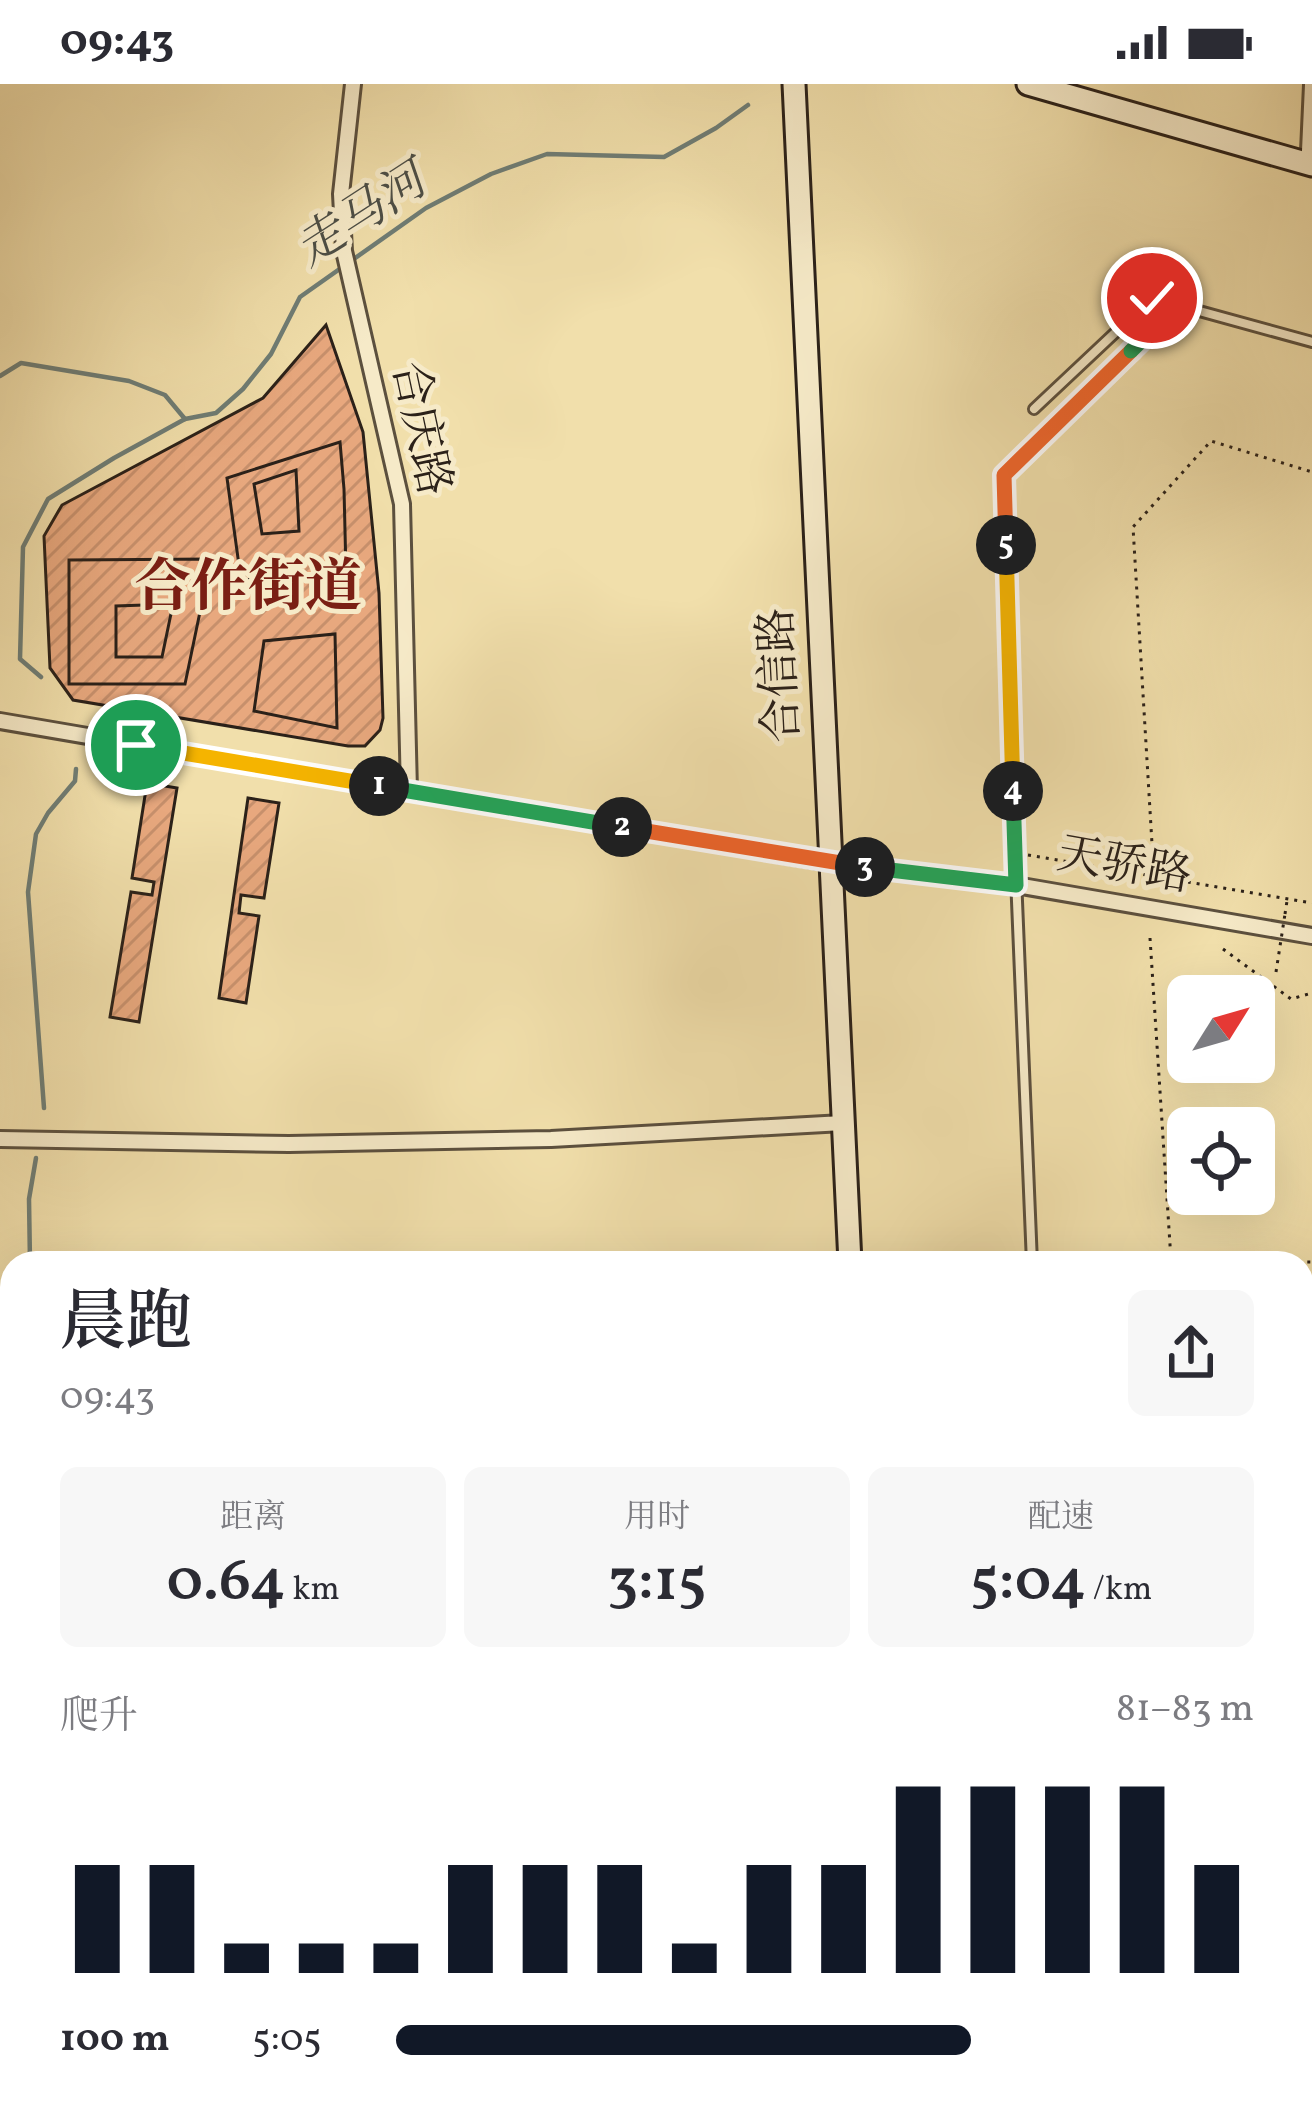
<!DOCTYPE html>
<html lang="zh">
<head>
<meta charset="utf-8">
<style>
	body { margin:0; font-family:Vollkorn,"Noto Serif SC",serif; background:#f7f7f7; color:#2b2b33; height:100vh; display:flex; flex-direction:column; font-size:45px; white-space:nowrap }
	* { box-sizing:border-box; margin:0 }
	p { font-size:39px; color:#7c7c81 }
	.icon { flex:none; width:66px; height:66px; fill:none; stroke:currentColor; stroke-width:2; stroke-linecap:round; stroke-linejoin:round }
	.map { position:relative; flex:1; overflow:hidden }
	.side { position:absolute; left:0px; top:1167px; width:1314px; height:861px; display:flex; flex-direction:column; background:#fff; border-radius:36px 36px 0 0; box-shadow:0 12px 48px #0002 }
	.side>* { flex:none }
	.needle { width:78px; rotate:53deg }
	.fabs { position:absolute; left:1167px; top:891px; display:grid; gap:24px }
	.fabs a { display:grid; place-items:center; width:108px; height:108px; border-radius:18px; background:#fff; box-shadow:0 12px 48px #0002; font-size:60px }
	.pin { position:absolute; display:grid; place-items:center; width:102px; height:102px; color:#fff; margin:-51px; border:6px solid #fff; border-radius:50%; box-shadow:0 3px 12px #0007 }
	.km { position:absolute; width:60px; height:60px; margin:-30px; border-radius:50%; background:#222; color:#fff; font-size:33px; line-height:60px; text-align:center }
	.round { display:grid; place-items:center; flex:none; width:126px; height:126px; border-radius:18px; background:#f7f7f7 }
	.headline { display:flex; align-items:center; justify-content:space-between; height:204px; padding:0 60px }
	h1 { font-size:66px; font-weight:600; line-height:90px }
	.figures { display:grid; grid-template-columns:repeat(3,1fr); gap:18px; height:204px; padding:12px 60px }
	.figures div { display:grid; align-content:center; border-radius:18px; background:#f7f7f7; text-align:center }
	.figures b { font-size:60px; font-weight:600 }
	.figures small { font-size:33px; font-weight:400 }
	.figures p { font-size:33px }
	.chart { height:336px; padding:24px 60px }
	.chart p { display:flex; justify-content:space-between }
	.chart svg { width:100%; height:216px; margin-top:12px; stroke:#111827; stroke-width:6 }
	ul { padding:0 60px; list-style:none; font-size:39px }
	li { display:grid; grid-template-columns:192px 144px 1fr; align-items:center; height:90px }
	li i { height:30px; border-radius:15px; background:#111827 }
	.status { display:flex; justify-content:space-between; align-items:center; height:84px; padding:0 60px; background:#fff; direction:ltr }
	.status svg { height:33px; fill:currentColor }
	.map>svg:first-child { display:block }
	.park { fill:url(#park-crowns); stroke:#727251; stroke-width:3 }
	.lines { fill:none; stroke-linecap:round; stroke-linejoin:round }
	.stream { stroke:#6f7d75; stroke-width:4.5 }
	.building { fill:url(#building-hatch); stroke:#2b2119; stroke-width:3; fill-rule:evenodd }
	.lane-casing { stroke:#5c503e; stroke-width:14 }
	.street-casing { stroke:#5c503e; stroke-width:20 }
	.secondary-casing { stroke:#2b2119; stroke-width:27 }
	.primary-casing { stroke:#2b2119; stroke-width:27 }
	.path { stroke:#2b2119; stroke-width:3; stroke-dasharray:3 6; stroke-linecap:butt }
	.lane { stroke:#f6eac8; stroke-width:8 }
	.street { stroke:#f6eac8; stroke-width:14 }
	.secondary { stroke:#f6eac8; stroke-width:21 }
	.primary { stroke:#f1dfab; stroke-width:21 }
	.tram { stroke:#2b2119; stroke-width:3 }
	.path-bridge { stroke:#2b2119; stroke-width:3; stroke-dasharray:3 6; stroke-linecap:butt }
	.split-1-casing { stroke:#fff; stroke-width:24 }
	.split-2-casing { stroke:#fff; stroke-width:24 }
	.split-3-casing { stroke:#fff; stroke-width:24 }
	.split-4-casing { stroke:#fff; stroke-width:24 }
	.split-5-casing { stroke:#fff; stroke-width:24 }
	.split-6-casing { stroke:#fff; stroke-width:24 }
	.split-7-casing { stroke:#fff; stroke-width:24 }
	.split-1 { stroke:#f5b400; stroke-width:15 }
	.split-2 { stroke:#22a559; stroke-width:15 }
	.split-3 { stroke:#f0652b; stroke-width:15 }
	.split-4 { stroke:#22a559; stroke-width:15 }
	.split-5 { stroke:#f5b400; stroke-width:15 }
	.split-6 { stroke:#f0652b; stroke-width:15 }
	.split-7 { stroke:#22a559; stroke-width:15 }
	.labels { text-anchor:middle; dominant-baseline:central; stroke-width:10; stroke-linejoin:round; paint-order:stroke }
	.street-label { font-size:45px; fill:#2b2119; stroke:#f6eac8 }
	.water-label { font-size:48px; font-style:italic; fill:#4d4f47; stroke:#f6eac8 }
	.district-label { font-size:57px; font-weight:bold; fill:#7a1f14; stroke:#f6eac8 }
</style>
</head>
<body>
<div class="status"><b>09:43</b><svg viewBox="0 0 49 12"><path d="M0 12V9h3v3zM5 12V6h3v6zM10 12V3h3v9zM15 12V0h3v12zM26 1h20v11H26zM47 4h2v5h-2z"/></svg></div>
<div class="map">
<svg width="1312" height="2026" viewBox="0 0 1312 2026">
	<defs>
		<pattern id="park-crowns" width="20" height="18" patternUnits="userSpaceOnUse" patternTransform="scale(3)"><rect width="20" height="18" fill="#b9c289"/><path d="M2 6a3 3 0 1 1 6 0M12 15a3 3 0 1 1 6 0" fill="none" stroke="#9fa676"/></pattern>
		<pattern id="building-hatch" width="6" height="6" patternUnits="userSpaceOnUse" patternTransform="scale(3)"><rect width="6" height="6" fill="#e8a87e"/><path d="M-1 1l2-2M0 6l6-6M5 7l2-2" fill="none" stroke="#c7906c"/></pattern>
	</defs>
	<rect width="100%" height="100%" fill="#f1dfab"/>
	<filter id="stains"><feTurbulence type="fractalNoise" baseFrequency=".00167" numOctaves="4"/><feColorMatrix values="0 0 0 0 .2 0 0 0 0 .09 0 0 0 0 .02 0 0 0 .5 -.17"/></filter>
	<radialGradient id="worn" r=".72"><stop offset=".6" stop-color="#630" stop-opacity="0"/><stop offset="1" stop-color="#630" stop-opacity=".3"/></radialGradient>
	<polygon class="park" points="12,1816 12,2016 325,2016 327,2026 0,2026"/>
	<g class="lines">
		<g class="stream">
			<polyline points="0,292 21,279 129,297 165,311 185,335"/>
			<polyline points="41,593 20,575 23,463 48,415 114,374 185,335 216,329 243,305 271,270 300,213 426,124 491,90 547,70 664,73 716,44 748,21"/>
			<polyline points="44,1024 28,808 36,750 48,729 75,697 76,685"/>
			<polyline points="30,1179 29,1115 36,1074"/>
			<polyline points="363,2016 365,2026"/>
		</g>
	</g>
	<g class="building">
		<polygon points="326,241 363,348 379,509 383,634 380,646 365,662 348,662 73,616 50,584 44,452 62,421 263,314"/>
		<path d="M340,358l4,47 2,83 -105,8 -14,-102zM296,386l3,61 -37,3 -8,-50z"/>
		<path d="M211,475l-26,125h-116v-124zM173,520l-11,53h-46v-51z"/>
		<polygon points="335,550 337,644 254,627 264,557"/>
		<polygon points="147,699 177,704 139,938 110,933 131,808 152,811 154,798 132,794"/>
		<polygon points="248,714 279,719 264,814 241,811 239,829 259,832 246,919 219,914"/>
		<rect x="1302" y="1205" width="10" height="64"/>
		<polygon points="1312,1386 1312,1512 1302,1514 1302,1388"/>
		<rect x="1302" y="1888" width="10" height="55"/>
		<polygon points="1302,1984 1312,1984 1312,2026 1286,2026 1286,2016 1302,2016"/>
		<rect x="643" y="2016" width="48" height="10"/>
		<rect x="643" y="2016" width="48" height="10"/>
		<rect x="643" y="2016" width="48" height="10"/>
		<polygon points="767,2016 768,2026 709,2026 711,2016"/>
		<polygon points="767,2016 768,2026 709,2026 711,2016"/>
		<rect x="810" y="2016" width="50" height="10"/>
		<rect x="810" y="2016" width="50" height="10"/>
		<rect x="810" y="2016" width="50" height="10"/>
	</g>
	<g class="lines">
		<g class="lane-casing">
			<g id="lane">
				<polyline points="1034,325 1152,214 1312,258"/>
				<polyline points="1032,1179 1015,769 1004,391 1178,221"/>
				<polyline points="1302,1297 1312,1297"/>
				<polyline points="1302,1971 1312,1971"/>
				<polyline points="901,2016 901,2026"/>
				<polyline points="1260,2026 1260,2016"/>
			</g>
		</g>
		<g class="street-casing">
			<g id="street">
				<polyline points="353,0 341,110 344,167 402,420 409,707"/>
				<polyline points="1311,81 1309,67 1312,1"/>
				<polyline points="0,637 830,779 1016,801 1312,852"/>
				<polyline points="0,1055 289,1060 551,1055 843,1039"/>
				<polyline points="554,2016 554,2026"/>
			</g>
		</g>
		<g class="secondary-casing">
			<g id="secondary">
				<polyline points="794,0 850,1179"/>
				<polyline points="1028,0 1312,81"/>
			</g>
		</g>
		<g class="primary-casing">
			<g id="primary">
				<polyline points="0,1633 12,1632"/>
				<polyline points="1302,1651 1312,1651"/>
				<polyline points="0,1682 12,1683"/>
				<polyline points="1302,1703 1312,1703"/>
			</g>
		</g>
		<g class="path">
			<polyline points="1028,771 1312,819"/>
			<polyline points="1154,793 1133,443 1211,357 1312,388"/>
			<polyline points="1285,830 1287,817"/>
			<polyline points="1150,854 1171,1176 1312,1178"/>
			<polyline points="1223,865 1291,915 1312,909"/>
			<polyline points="340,2016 343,2026"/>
			<polyline points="394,2016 396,2026"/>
			<polyline points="624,2016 624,2026"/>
			<polyline points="775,2016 775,2026"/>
		</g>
		<use href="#lane" class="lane"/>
		<use href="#street" class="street"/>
		<use href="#secondary" class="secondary"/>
		<use href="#primary" class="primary"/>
		<g class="tram">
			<polyline points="1302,1678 1312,1678"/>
			<polyline points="0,1682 12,1676"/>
		</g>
		<polyline class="path-bridge" points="1276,888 1285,830"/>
	</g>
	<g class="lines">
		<g class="split-1-casing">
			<polyline id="split-1" points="136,661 379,702"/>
		</g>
		<g class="split-2-casing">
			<polyline id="split-2" points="379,702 622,743"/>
		</g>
		<g class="split-3-casing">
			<polyline id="split-3" points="622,743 865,783"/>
		</g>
		<g class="split-4-casing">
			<polyline id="split-4" points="865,783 1016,801 1013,707"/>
		</g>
		<g class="split-5-casing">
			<polyline id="split-5" points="1006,461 1013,707"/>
		</g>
		<g class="split-6-casing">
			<polyline id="split-6" points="1006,461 1004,391 1131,267"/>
		</g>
		<g class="split-7-casing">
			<polyline id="split-7" points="1131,267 1178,221 1152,214"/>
		</g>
		<use href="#split-1" class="split-1"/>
		<use href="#split-2" class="split-2"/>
		<use href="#split-3" class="split-3"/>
		<use href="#split-4" class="split-4"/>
		<use href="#split-5" class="split-5"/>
		<use href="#split-6" class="split-6"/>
		<use href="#split-7" class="split-7"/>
	</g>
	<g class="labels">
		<g class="street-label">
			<text transform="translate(419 345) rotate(78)">合庆路</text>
			<text transform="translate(782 591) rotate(-93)">合信路</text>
			<text transform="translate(1124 783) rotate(10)">天骄路</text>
		</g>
		<g class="water-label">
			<text transform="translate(362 133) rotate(-33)">走马河</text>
		</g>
		<g class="district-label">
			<text x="248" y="506">合作街道</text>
		</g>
	</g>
	<rect width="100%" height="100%" filter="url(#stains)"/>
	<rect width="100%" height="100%" fill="url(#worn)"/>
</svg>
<div class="fabs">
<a><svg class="needle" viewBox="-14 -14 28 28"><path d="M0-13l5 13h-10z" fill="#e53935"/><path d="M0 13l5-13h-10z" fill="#7c7c81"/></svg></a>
<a><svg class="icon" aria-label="locate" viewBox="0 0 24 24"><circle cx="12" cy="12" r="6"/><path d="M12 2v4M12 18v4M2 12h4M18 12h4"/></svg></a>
</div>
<div class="pin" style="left:136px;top:661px;background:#1e9e55"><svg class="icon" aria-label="arrive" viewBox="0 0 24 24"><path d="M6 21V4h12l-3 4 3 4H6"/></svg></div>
<div class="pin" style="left:1152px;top:214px;background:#d93025"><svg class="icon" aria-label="check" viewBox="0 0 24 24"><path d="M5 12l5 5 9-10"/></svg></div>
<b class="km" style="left:379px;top:702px">1</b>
<b class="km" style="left:622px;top:743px">2</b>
<b class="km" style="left:865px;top:783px">3</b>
<b class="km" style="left:1013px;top:707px">4</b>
<b class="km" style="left:1006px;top:461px">5</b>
<section class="side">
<div class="headline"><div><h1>晨跑</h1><p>09:43</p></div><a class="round"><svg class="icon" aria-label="share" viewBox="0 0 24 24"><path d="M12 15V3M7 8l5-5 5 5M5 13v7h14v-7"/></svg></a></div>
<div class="figures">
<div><p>距离</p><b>0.64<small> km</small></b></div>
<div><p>用时</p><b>3:15</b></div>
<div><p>配速</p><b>5:04<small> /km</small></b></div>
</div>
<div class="chart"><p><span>爬升</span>81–83 m</p>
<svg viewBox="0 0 160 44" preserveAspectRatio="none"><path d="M5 44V22M15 44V22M25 44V38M35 44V38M45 44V38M55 44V22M65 44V22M75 44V22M85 44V38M95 44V22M105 44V22M115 44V6M125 44V6M135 44V6M145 44V6M155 44V22"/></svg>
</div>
<ul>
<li><b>100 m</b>5:05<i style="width:67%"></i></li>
</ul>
</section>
</div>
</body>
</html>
